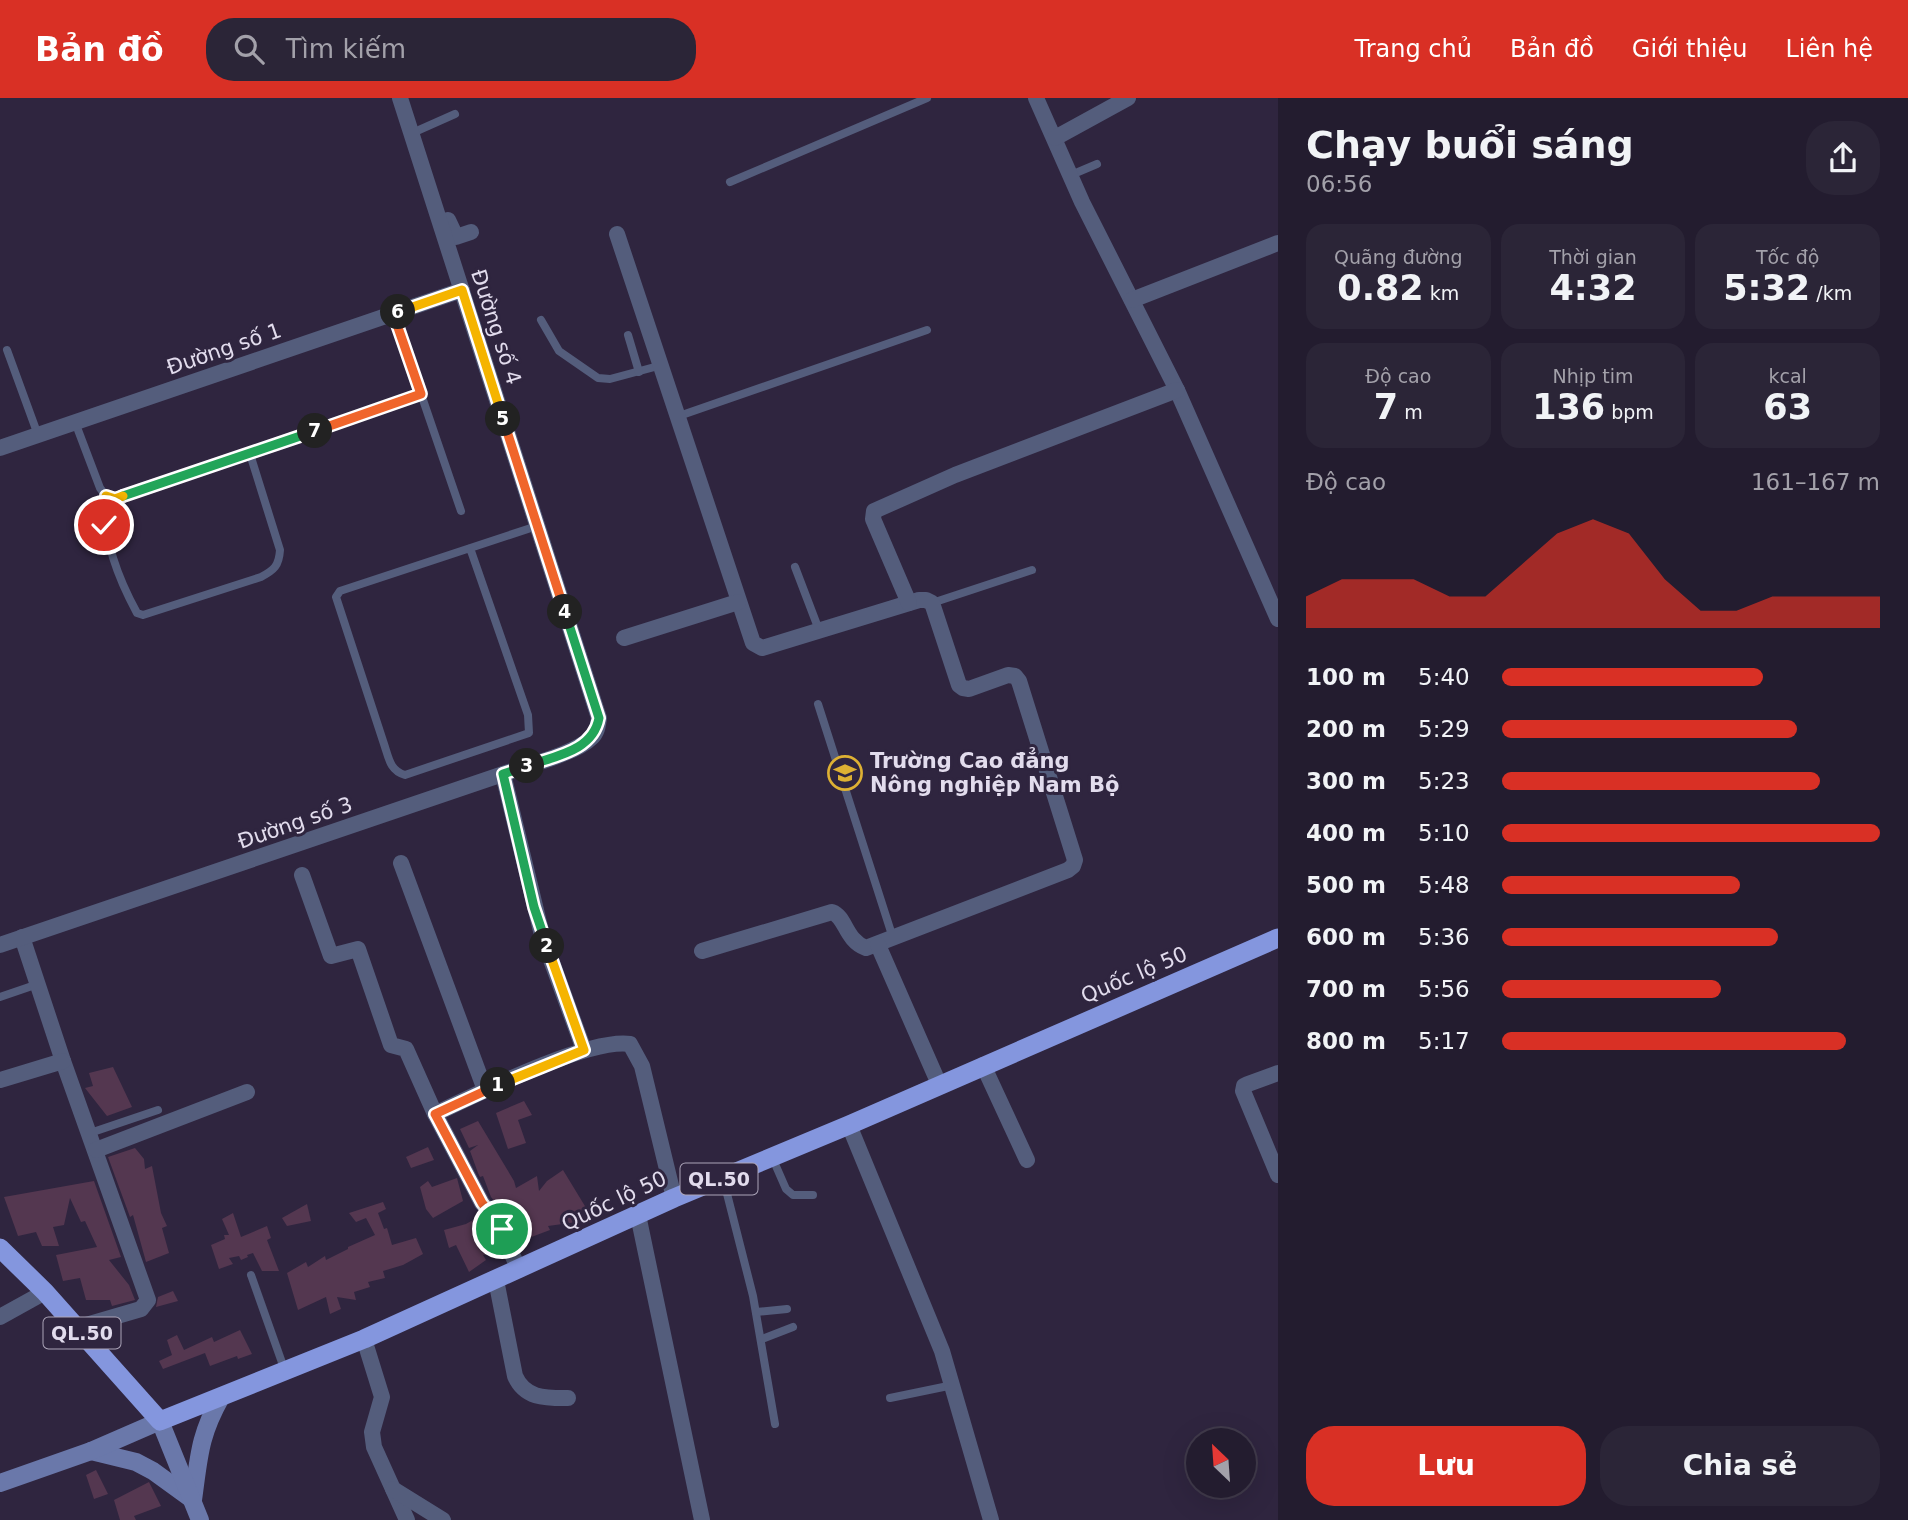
<!DOCTYPE html>
<html lang="vi">
<head>
<meta charset="utf-8">
<style>
	body { margin:0; font-family:"DejaVu Sans",sans-serif; background:#2b2537; color:#f1f3f6; height:100vh; display:flex; flex-direction:column; font-size:26px; white-space:nowrap }
	* { box-sizing:border-box; margin:0 }
	p { font-size:23px; color:#a3a1aa }
	.icon { flex:none; width:38px; height:38px; fill:none; stroke:currentColor; stroke-width:2; stroke-linecap:round; stroke-linejoin:round }
	.map { position:relative; flex:1; overflow:hidden }
	.details { display:flex; flex-direction:column; background:#231c2f; width:630px }
	.details>* { flex:none }
	.needle { width:46px; rotate:335deg }
	.buttons { position:absolute; left:1186px; top:1330px; display:grid; gap:14px }
	.buttons a { display:grid; place-items:center; width:70px; height:70px; border-radius:50%; background:#231c2f; box-shadow:0 7px 28px #0002,0 0 0 2px #403a4b; font-size:35px }
	.pin { position:absolute; display:grid; place-items:center; width:60px; height:60px; color:#fff; margin:-30px; border:4px solid #fff; border-radius:50%; box-shadow:0 2px 7px #0007 }
	.km { position:absolute; width:35px; height:35px; margin:-18px; border-radius:50%; background:#222; color:#fff; font-size:19px; line-height:35px; text-align:center }
	.round { display:grid; place-items:center; flex:none; width:74px; height:74px; border-radius:28px; background:#2b2537 }
	.summary { display:flex; align-items:center; justify-content:space-between; height:119px; padding:0 28px }
	h1 { font-size:38px; font-weight:700; line-height:52px }
	.figures { display:grid; grid-template-columns:repeat(3,1fr); gap:10px; height:119px; padding:7px 28px }
	.figures div { display:grid; align-content:center; border-radius:18px; background:#2b2537; text-align:center }
	.figures b { font-size:35px; font-weight:700 }
	.figures small { font-size:19px; font-weight:400 }
	.figures p { font-size:19px }
	.chart { height:196px; padding:14px 28px }
	.chart p { display:flex; justify-content:space-between }
	.chart svg { width:100%; height:126px; margin-top:7px; fill:#d93025; opacity:.7 }
	.button { display:flex; gap:14px; margin-top:auto; padding:14px 28px }
	.button a { flex:1; height:80px; border-radius:28px; background:#d93025; color:#fff; font-size:28px; font-weight:700; line-height:80px; text-align:center }
	.button a+a { background:#2b2537; color:#f1f3f6 }
	ul { padding:0 28px; list-style:none; font-size:23px }
	li { display:grid; grid-template-columns:112px 84px 1fr; align-items:center; height:52px }
	li i { height:18px; border-radius:9px; background:#d93025 }
	header { display:flex; align-items:center; gap:42px; box-sizing:border-box; height:98px; padding:0 35px; background:#d93025; color:#fff }
	header strong { font-size:33px }
	nav { display:flex; gap:38px; margin-inline-start:auto; font-size:24px }
	.search { width:490px; height:63px; background:#2b2537; display:flex; align-items:center; gap:18px; box-sizing:border-box; padding:0 24px; border-radius:28px; color:#a3a1aa; font-size:26px }
	main { display:flex; flex:1; min-height:0 }
	.map>svg:first-child { display:block }
	.building { fill:#543750 }
	.lines { fill:none; stroke-linecap:round; stroke-linejoin:round }
	.service { stroke:#545d7c; stroke-width:8 }
	.minor { stroke:#545d7c; stroke-width:16 }
	.secondary { stroke:#6a78aa; stroke-width:18 }
	.trunk { stroke:#8496de; stroke-width:19 }
	.split-1-casing { stroke:#fff; stroke-width:14 }
	.split-2-casing { stroke:#fff; stroke-width:14 }
	.split-3-casing { stroke:#fff; stroke-width:14 }
	.split-4-casing { stroke:#fff; stroke-width:14 }
	.split-5-casing { stroke:#fff; stroke-width:14 }
	.split-6-casing { stroke:#fff; stroke-width:14 }
	.split-7-casing { stroke:#fff; stroke-width:14 }
	.split-8-casing { stroke:#fff; stroke-width:14 }
	.split-9-casing { stroke:#fff; stroke-width:14 }
	.split-1 { stroke:#f0652b; stroke-width:9 }
	.split-2 { stroke:#f5b400; stroke-width:9 }
	.split-3 { stroke:#22a559; stroke-width:9 }
	.split-4 { stroke:#22a559; stroke-width:9 }
	.split-5 { stroke:#f0652b; stroke-width:9 }
	.split-6 { stroke:#f5b400; stroke-width:9 }
	.split-7 { stroke:#f0652b; stroke-width:9 }
	.split-8 { stroke:#22a559; stroke-width:9 }
	.split-9 { stroke:#f5b400; stroke-width:9 }
	.labels { text-anchor:middle; dominant-baseline:central; stroke-width:6; stroke-linejoin:round; paint-order:stroke }
	.shield { fill:#2f253f; stroke:#aca5b9; stroke-width:2 }
	.shield-label { font-size:19px; font-weight:bold; fill:#e2dced }
	.street-label { font-size:21px; fill:#e2dced; stroke:#2f253f }
	.poi-label { font-size:21px; font-weight:bold; fill:#e2dced; stroke:#2f253f; text-anchor:start }
</style>
</head>
<body>
<header>
<strong>Bản đồ</strong>
<div class="search"><svg class="icon" aria-label="search" viewBox="0 0 24 24"><circle cx="10" cy="10" r="6"/><path d="M15 15l6 6"/></svg>Tìm kiếm</div>
<nav><a>Trang chủ</a><a>Bản đồ</a><a>Giới thiệu</a><a>Liên hệ</a></nav>
</header>
<main>
<div class="map">
<svg width="1278" height="1422" viewBox="0 0 1278 1422">
	<rect width="100%" height="100%" fill="#2f253f"/>
	<g class="building">
		<polygon points="113,969 132,1009 107,1018 85,990 93,988 89,975"/>
		<polygon points="524,1003 532,1017 518,1022 526,1045 508,1051 496,1015"/>
		<polygon points="478,1023 514,1083 516,1090 537,1078 539,1093 547,1083 563,1072 591,1118 577,1124 548,1128 550,1132 518,1144 506,1117 491,1099 483,1078 480,1079 478,1075 470,1053 478,1047 469,1050 460,1031"/>
		<polygon points="428,1049 434,1062 411,1070 406,1059"/>
		<polygon points="135,1050 144,1061 145,1071 152,1068 161,1115 167,1128 162,1130 169,1155 146,1164 133,1117 130,1119 108,1059"/>
		<polygon points="457,1080 463,1103 433,1120 426,1111 420,1089 428,1083 432,1089"/>
		<polygon points="94,1083 121,1159 109,1162 129,1187 135,1202 112,1208 110,1202 86,1202 80,1180 63,1183 56,1157 97,1149 85,1123 81,1124 70,1100 64,1127 53,1129 59,1148 42,1148 36,1134 18,1138 4,1099"/>
		<polygon points="383,1104 386,1111 378,1115 384,1131 387,1130 392,1147 416,1140 423,1156 403,1167 383,1173 385,1180 368,1184 370,1189 354,1194 356,1202 337,1199 341,1211 330,1216 326,1199 298,1212 287,1175 306,1164 308,1169 325,1158 326,1162 348,1151 348,1149 375,1137 366,1120 356,1124 349,1115"/>
		<polygon points="307,1106 311,1123 287,1128 282,1120"/>
		<polygon points="233,1115 241,1139 267,1128 271,1140 267,1142 279,1173 262,1173 253,1155 247,1157 248,1159 241,1162 239,1158 229,1160 233,1166 219,1171 211,1147 225,1141 224,1137 229,1137 222,1121"/>
		<polygon points="480,1118 488,1128 500,1155 483,1157 486,1162 469,1174 456,1147 449,1150 444,1132 466,1126"/>
		<polygon points="173,1193 178,1203 156,1209 158,1199"/>
		<polygon points="240,1232 252,1256 238,1261 237,1258 210,1268 205,1255 163,1271 159,1263 172,1257 167,1242 177,1237 184,1252 212,1239 214,1244"/>
		<polygon points="96,1372 108,1396 94,1401 86,1377"/>
		<polygon points="149,1384 161,1408 134,1418 136,1422 120,1422 114,1402"/>
	</g>
	<g class="lines">
		<g class="service">
			<polyline points="419,32 455,16"/>
			<polyline points="1071,77 1097,66"/>
			<polyline points="730,84 927,0"/>
			<polyline points="393,216 421,296"/>
			<polyline points="541,222 559,253 598,280 610,281 662,267"/>
			<polyline points="628,237 639,274"/>
			<polyline points="7,252 38,337"/>
			<polyline points="679,318 927,232"/>
			<polyline points="75,324 100,390 106,398 115,401 277,347 421,296 461,413"/>
			<path d="M106,398c-5,40 12,82 31,117l6,2 118,-38c13,-7 18,-11 19,-27l-30,-96"/>
			<path d="M470,450l58,167 1,18 -124,42c-14,-4 -16,-15 -20,-28l-49,-150 4,-6 197,-65"/>
			<polyline points="795,469 819,532"/>
			<polyline points="932,505 1032,472"/>
			<polyline points="818,606 893,840"/>
			<polyline points="0,899 38,886"/>
			<polyline points="90,1035 158,1012"/>
			<polyline points="772,1059 786,1091 793,1097 813,1097"/>
			<polyline points="723,1080 753,1198 775,1326"/>
			<polyline points="251,1177 285,1273"/>
			<polyline points="756,1214 787,1211"/>
			<polyline points="762,1241 793,1229"/>
			<polyline points="890,1300 953,1287"/>
		</g>
		<g class="minor">
			<polyline points="1036,0 1082,104 1177,292 1278,521"/>
			<polyline points="1055,40 1128,0"/>
			<polyline points="448,122 456,139 471,134"/>
			<path d="M617,136l136,409 9,5 157,-48h7l6,3 27,82 4,3 6,1 39,-14 7,1 4,5 56,179 -2,6 -5,4 -202,78c-21,-8 -20,-31 -34,-36l-130,39"/>
			<polyline points="1132,202 1278,145"/>
			<polyline points="0,350 462,192"/>
			<polyline points="909,505 873,421 874,413 955,377 1177,292"/>
			<polyline points="624,540 738,504"/>
			<polyline points="503,676 542,837 584,952"/>
			<polyline points="401,765 485,992"/>
			<polyline points="302,777 331,858 358,851 391,947 406,951 435,1016"/>
			<polyline points="22,839 63,963 148,1202 141,1211 76,1230"/>
			<path d="M0,847l503,-171c22,-8 72,-20 88,-36 6,-5 7,-12 8,-20l-199,-620"/>
			<polyline points="878,847 939,986"/>
			<polyline points="983,967 1027,1062"/>
			<polyline points="1278,975 1248,986 1244,988 1243,993 1278,1077"/>
			<polyline points="0,982 63,963"/>
			<polyline points="849,1027 942,1253 991,1422"/>
			<polyline points="96,1052 247,994"/>
			<polyline points="638,1117 702,1422"/>
			<path d="M519,1172l-22,-50 -15,-17 -47,-89c42,-20 153,-76 195,-70l12,22 32,132"/>
			<path d="M496,1182l19,96c10,23 31,22 53,22"/>
			<polyline points="0,1219 45,1194"/>
			<polyline points="364,1241 382,1299 372,1334 374,1349 407,1422"/>
			<polyline points="393,1391 443,1422"/>
		</g>
		<g class="secondary">
			<path d="M91,1353l45,11 17,9 40,29c6,-43 6,-64 28,-103"/>
			<polyline points="0,1385 91,1353 160,1323 200,1422"/>
		</g>
		<polyline class="trunk" points="0,1150 45,1194 160,1323 364,1241 674,1100 849,1027 1278,840"/>
	</g>
	<g class="lines">
		<g class="split-1-casing">
			<polyline id="split-1" points="498,987 435,1016 482,1105 502,1131"/>
		</g>
		<g class="split-2-casing">
			<polyline id="split-2" points="498,987 584,952 547,848"/>
		</g>
		<g class="split-3-casing">
			<polyline id="split-3" points="527,668 503,676 534,809 547,848"/>
		</g>
		<g class="split-4-casing">
			<path id="split-4" d="M527,668c28,-10 66,-15 72,-48l-34,-106"/>
		</g>
		<g class="split-5-casing">
			<polyline id="split-5" points="503,321 565,514"/>
		</g>
		<g class="split-6-casing">
			<polyline id="split-6" points="398,214 462,192 503,321"/>
		</g>
		<g class="split-7-casing">
			<polyline id="split-7" points="315,333 421,296 393,215 398,214"/>
		</g>
		<g class="split-8-casing">
			<polyline id="split-8" points="123,398 315,333"/>
		</g>
		<g class="split-9-casing">
			<polyline id="split-9" points="104,427 106,398 115,401 123,398"/>
		</g>
		<use href="#split-1" class="split-1"/>
		<use href="#split-2" class="split-2"/>
		<use href="#split-3" class="split-3"/>
		<use href="#split-4" class="split-4"/>
		<use href="#split-5" class="split-5"/>
		<use href="#split-6" class="split-6"/>
		<use href="#split-7" class="split-7"/>
		<use href="#split-8" class="split-8"/>
		<use href="#split-9" class="split-9"/>
	</g>
	<defs>
		<g id="university-ring" transform="scale(1.75)"><circle r="9.5" fill="#2f253f" stroke="#deb133" stroke-width="1.5"/><path d="M0-5L7-2L0 1L-7-2ZM-4 1L0 2.5L4 1V4Q0 6-4 4Z" fill="#deb133"/></g>
	</defs>
	<g fill-rule="evenodd">
		<use href="#university-ring" x="845" y="675"/>
	</g>
	<g class="labels">
		<g class="shield">
			<rect x="680.5" y="1065.5" width="77" height="31" rx="5"/>
			<rect x="43.5" y="1219.5" width="77" height="31" rx="5"/>
		</g>
		<g class="shield-label">
			<text x="719" y="1081">QL.50</text>
			<text x="82" y="1235">QL.50</text>
		</g>
		<g class="street-label">
			<text transform="translate(496 229) rotate(72)">Đường số 4</text>
			<text transform="translate(224 251) rotate(-19)">Đường số 1</text>
			<text transform="translate(295 725) rotate(-19)">Đường số 3</text>
			<text transform="translate(1134 877) rotate(-23)">Quốc lộ 50</text>
			<text transform="translate(614 1103) rotate(-25)">Quốc lộ 50</text>
		</g>
		<g class="poi-label">
			<text x="870" y="663">Trường Cao đẳng<tspan x="870" dy="24">Nông nghiệp Nam Bộ</tspan></text>
		</g>
	</g>
</svg>
<div class="buttons">
<a><svg class="needle" viewBox="-14 -14 28 28"><path d="M0-13l5 13h-10z" fill="#e53935"/><path d="M0 13l5-13h-10z" fill="#a3a1aa"/></svg></a>
</div>
<div class="pin" style="left:502px;top:1131px;background:#1e9e55"><svg class="icon" aria-label="arrive" viewBox="0 0 24 24"><path d="M6 21V4h12l-3 4 3 4H6"/></svg></div>
<div class="pin" style="left:104px;top:427px;background:#d93025"><svg class="icon" aria-label="check" viewBox="0 0 24 24"><path d="M5 12l5 5 9-10"/></svg></div>
<b class="km" style="left:498px;top:987px">1</b>
<b class="km" style="left:547px;top:848px">2</b>
<b class="km" style="left:527px;top:668px">3</b>
<b class="km" style="left:565px;top:514px">4</b>
<b class="km" style="left:503px;top:321px">5</b>
<b class="km" style="left:398px;top:214px">6</b>
<b class="km" style="left:315px;top:333px">7</b>
</div>
<section class="details">
<div class="summary"><div><h1>Chạy buổi sáng</h1><p>06:56</p></div><a class="round"><svg class="icon" aria-label="share" viewBox="0 0 24 24"><path d="M12 15V3M7 8l5-5 5 5M5 13v7h14v-7"/></svg></a></div>
<div class="figures">
<div><p>Quãng đường</p><b>0.82<small> km</small></b></div>
<div><p>Thời gian</p><b>4:32</b></div>
<div><p>Tốc độ</p><b>5:32<small> /km</small></b></div>
</div>
<div class="figures">
<div><p>Độ cao</p><b>7<small> m</small></b></div>
<div><p>Nhịp tim</p><b>136<small> bpm</small></b></div>
<div><p>kcal</p><b>63</b></div>
</div>
<div class="chart"><p><span>Độ cao</span>161–167 m</p>
<svg viewBox="0 0 160 44" preserveAspectRatio="none"><path d="M0 44V33L10 27L20 27L30 27L40 33L50 33L60 22L70 11L80 6L90 11L100 27L110 38L120 38L130 33L140 33L150 33L160 33V44z"/></svg>
</div>
<ul>
<li><b>100 m</b>5:40<i style="width:69%"></i></li>
<li><b>200 m</b>5:29<i style="width:78%"></i></li>
<li><b>300 m</b>5:23<i style="width:84%"></i></li>
<li><b>400 m</b>5:10<i style="width:100%"></i></li>
<li><b>500 m</b>5:48<i style="width:63%"></i></li>
<li><b>600 m</b>5:36<i style="width:73%"></i></li>
<li><b>700 m</b>5:56<i style="width:58%"></i></li>
<li><b>800 m</b>5:17<i style="width:91%"></i></li>
</ul>
<div class="button"><a>Lưu</a><a>Chia sẻ</a></div>
</section>
</main>
</body>
</html>
